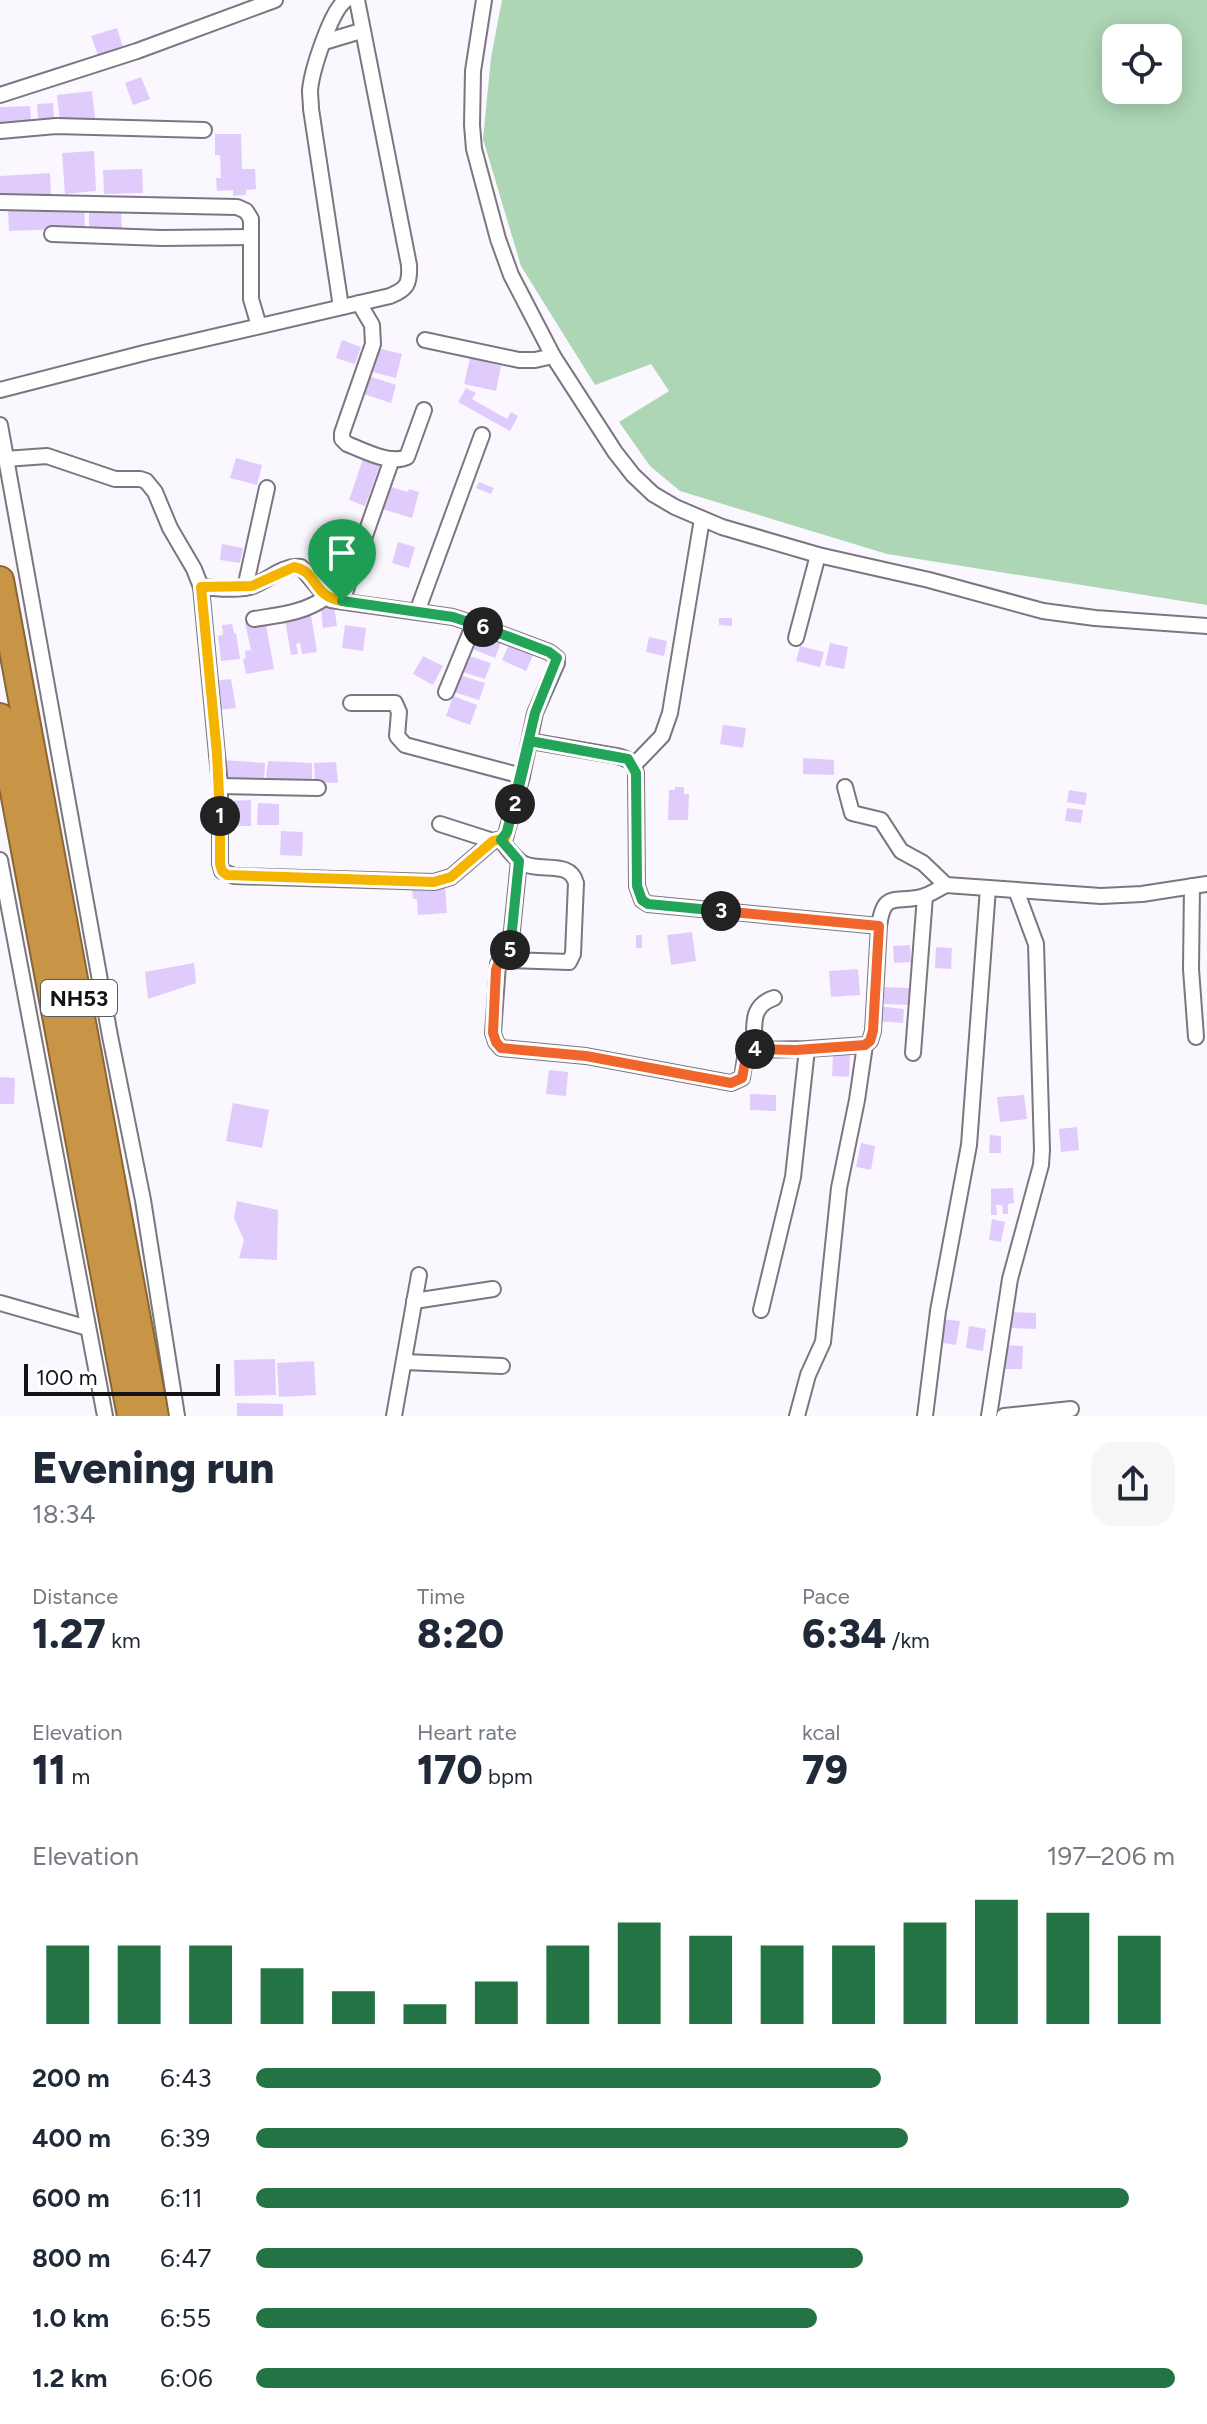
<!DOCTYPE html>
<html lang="en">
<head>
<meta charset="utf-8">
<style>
	body { margin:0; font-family:Figtree,sans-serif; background:#f6f6f7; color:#1f2937; height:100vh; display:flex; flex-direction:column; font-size:30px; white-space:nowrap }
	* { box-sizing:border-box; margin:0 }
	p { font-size:26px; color:#747a83 }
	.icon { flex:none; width:44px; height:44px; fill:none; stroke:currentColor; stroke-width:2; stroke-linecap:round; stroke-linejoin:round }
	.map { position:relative; height:1416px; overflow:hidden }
	.sheet { display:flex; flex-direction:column; background:#fff; flex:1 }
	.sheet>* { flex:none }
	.controls { position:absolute; left:1102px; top:24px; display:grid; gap:16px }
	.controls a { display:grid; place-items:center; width:80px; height:80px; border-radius:16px; background:#fff; box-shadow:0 4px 20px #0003; font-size:40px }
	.scale { position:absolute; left:24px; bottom:20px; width:196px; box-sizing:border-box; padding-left:8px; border:4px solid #141215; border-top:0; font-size:22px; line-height:28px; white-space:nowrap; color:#141215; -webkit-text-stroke:6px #fff; paint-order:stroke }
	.pin { position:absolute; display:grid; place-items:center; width:68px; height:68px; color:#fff; margin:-82px -34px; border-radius:50% 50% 50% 0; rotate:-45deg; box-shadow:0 0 8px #0007 }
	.pin .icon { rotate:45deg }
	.km { position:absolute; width:40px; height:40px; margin:-20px; border-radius:50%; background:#222; color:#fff; font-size:22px; line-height:40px; text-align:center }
	.round { display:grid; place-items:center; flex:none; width:84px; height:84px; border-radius:24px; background:#f6f6f7 }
	.headline { display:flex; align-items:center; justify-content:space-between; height:136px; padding:0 32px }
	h1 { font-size:44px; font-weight:800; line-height:60px }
	.stats { display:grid; grid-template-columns:repeat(3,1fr); gap:12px; height:136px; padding:8px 32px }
	.stats div { display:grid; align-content:center }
	.stats b { font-size:40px; font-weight:800 }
	.stats small { font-size:22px; font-weight:400 }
	.stats p { font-size:22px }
	.chart { height:224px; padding:16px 32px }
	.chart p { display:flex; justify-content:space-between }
	.chart svg { width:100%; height:144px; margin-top:8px; stroke:#247344; stroke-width:6 }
	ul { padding:0 32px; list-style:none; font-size:26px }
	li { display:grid; grid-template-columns:128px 96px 1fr; align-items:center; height:60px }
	li i { height:20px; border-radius:10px; background:#247344 }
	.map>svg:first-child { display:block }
	.green { fill:#add6b5; fill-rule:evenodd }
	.building { fill:#e0ccfc }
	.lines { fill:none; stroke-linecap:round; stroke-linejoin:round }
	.street-casing { stroke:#7b767f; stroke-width:18 }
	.highway-casing { stroke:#886734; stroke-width:30 }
	.street { stroke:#fff; stroke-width:14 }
	.highway { stroke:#c79545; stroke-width:26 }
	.split-1-casing { stroke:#fff; stroke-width:16 }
	.split-2-casing { stroke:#fff; stroke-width:16 }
	.split-3-casing { stroke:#fff; stroke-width:16 }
	.split-4-casing { stroke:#fff; stroke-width:16 }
	.split-5-casing { stroke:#fff; stroke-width:16 }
	.split-6-casing { stroke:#fff; stroke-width:16 }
	.split-7-casing { stroke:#fff; stroke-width:16 }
	.split-1 { stroke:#f5b400; stroke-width:10 }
	.split-2 { stroke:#f5b400; stroke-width:10 }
	.split-3 { stroke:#22a559; stroke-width:10 }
	.split-4 { stroke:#f0652b; stroke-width:10 }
	.split-5 { stroke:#f0652b; stroke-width:10 }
	.split-6 { stroke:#22a559; stroke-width:10 }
	.split-7 { stroke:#22a559; stroke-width:10 }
	.labels { text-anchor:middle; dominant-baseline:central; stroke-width:6; stroke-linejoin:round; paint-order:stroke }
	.shield { fill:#fff; stroke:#5a595b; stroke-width:2 }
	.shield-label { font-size:22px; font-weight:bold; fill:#141215 }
</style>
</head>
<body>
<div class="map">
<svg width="1207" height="1416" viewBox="0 0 1207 1416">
	<rect width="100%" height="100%" fill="#fbf7fe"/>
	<path class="green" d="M502,0h705v605l-320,-51 -207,-63 -30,-25 -31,-44 50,-31 -18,-27 -56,21 -74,-119 -38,-127 8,-81zM1116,38h52v52h-52z"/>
	<g class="building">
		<polygon points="117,28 123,47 98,55 91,36"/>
		<polygon points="141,77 150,99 133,105 125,83"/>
		<polygon points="92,91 95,119 60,122 57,95"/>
		<polygon points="53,103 54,120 38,120 37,104"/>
		<polygon points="30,106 31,122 0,124 0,107"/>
		<polygon points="215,134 241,134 242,169 255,169 256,189 246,190 246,195 233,196 233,190 217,191 216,178 221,178 220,155 215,155"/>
		<polygon points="94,151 96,191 65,194 62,153"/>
		<polygon points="142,169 143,193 104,194 103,170"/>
		<polygon points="50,173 51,195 0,198 0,176"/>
		<polygon points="84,205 85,228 9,231 8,208"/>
		<polygon points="121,208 122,229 89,230 89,209"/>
		<polygon points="342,340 361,347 355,364 336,358"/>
		<polygon points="374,347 402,354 396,378 368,371"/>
		<polygon points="470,358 501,366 496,391 464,384"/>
		<polygon points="369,376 396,385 391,403 364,394"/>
		<polygon points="466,388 476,393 472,399 507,419 511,412 518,416 510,431 458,402"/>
		<polygon points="236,458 262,465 257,485 230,478"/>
		<polygon points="363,459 380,465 365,506 349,500"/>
		<polygon points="479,482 494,488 491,494 476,488"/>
		<polygon points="388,486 408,492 409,489 419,492 412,518 382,509"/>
		<polygon points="398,542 415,547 409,568 392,563"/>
		<polygon points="222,544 243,548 240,563 220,560"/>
		<polygon points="324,561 343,566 338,587 320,582"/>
		<polygon points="334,606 337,626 323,628 321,608"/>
		<polygon points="311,615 317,652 302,654 300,643 296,644 298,654 291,655 285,620"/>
		<polygon points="719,618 732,618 732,626 719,625"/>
		<polygon points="265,619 274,669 246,674 243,659 246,658 245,651 251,650 245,623"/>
		<polygon points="232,624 234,633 236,633 240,659 221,661 218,636 223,635 222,625"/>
		<polygon points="345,625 366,628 363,651 342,648"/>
		<polygon points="475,629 502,640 495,658 468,647"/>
		<polygon points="649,637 667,641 664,656 646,652"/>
		<polygon points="511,640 535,651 526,671 502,660"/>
		<polygon points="830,643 848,647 844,669 825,665"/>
		<polygon points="800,646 824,652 820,667 796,661"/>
		<polygon points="423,656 443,666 433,685 413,674"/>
		<polygon points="469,656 491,663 485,679 463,672"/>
		<polygon points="460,675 485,683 479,700 454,692"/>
		<polygon points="231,679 236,708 218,710 214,681"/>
		<polygon points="453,696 477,705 470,725 446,716"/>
		<polygon points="723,725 746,728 743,748 720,744"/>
		<polygon points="803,758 834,760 834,775 803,774"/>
		<polygon points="223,760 265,763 264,782 222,779"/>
		<polygon points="268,761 312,763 312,782 266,778"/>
		<polygon points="336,762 338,783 315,782 314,763"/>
		<polygon points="675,787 684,787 684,794 689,794 688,820 668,820 669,790 675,790"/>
		<polygon points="1069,790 1087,793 1085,805 1067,802"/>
		<polygon points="251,800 251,826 227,826 227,801"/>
		<polygon points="258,803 279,804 279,825 257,825"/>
		<polygon points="1067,808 1083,810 1081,823 1065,821"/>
		<polygon points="281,831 303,832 302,856 280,855"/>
		<polygon points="445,886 447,913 418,915 417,899 413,899 412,888"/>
		<polygon points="692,932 696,961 671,965 667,935"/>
		<rect x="636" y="935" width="6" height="13"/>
		<polygon points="910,945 911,962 894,963 893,946"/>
		<polygon points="936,947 952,948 951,969 935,968"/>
		<polygon points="194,963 196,983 148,999 145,972"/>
		<polygon points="858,969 860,995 831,997 829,971"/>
		<polygon points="884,987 910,988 910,1005 884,1004"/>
		<polygon points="878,1006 904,1009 903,1023 876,1021"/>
		<polygon points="833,1053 850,1054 849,1077 832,1076"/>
		<polygon points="549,1070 568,1072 566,1096 546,1094"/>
		<polygon points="0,1077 15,1078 14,1104 0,1104"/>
		<polygon points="750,1094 776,1095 776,1111 750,1110"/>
		<polygon points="1024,1095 1027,1119 1000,1122 997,1097"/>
		<polygon points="233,1103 269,1110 262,1148 226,1141"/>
		<polygon points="1077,1127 1079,1150 1061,1152 1059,1129"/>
		<polygon points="990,1135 1001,1136 1001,1153 989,1153"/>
		<polygon points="861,1143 875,1146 871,1170 856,1167"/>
		<polygon points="1013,1188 1014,1203 1008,1204 1008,1214 1003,1214 1002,1205 996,1205 997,1215 991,1215 991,1189"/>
		<polygon points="237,1201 278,1210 277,1260 239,1258 244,1240 234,1218"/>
		<polygon points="992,1219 1005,1222 1001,1242 989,1240"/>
		<polygon points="1009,1312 1036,1313 1036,1329 1008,1328"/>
		<polygon points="940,1319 960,1321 956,1345 937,1342"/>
		<polygon points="969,1326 986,1329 983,1351 966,1348"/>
		<polygon points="1003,1345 1023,1346 1022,1369 1003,1369"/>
		<polygon points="275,1359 276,1395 235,1396 234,1360"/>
		<polygon points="314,1361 316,1395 279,1397 277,1363"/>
		<polygon points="237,1403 283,1404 283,1416 237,1416"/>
	</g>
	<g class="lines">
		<g class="street-casing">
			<g id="street">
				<polyline points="484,0 473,71 472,125 474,149 498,239 511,275 553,356 615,452 633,475 653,494 675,507 722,527 818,555 929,580 1043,611 1095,618 1207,626"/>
				<polyline points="324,42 361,31"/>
				<polyline points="0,95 137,51 275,0"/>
				<polyline points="0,131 56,126 204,130"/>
				<polyline points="0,202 237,207 246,211 251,219 251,299 259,326"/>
				<polyline points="52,234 162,238 251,237"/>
				<path d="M359,303l13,22 1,19 -31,89v6l5,5c16,6 43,21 60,13l17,-47"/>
				<path d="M341,307l-30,-198c0,-6 -1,-13 -1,-19 2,-20 21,-80 36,-90"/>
				<polyline points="425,340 519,360 535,360 553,356"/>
				<path d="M0,390l148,-38 242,-56c17,-7 20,-12 19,-31l-52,-265"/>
				<polyline points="0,425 110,1036 143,1200 177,1416"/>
				<path d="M5,459l42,-3 68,23h25l6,2 9,11 15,36 24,41 7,18c16,1 37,4 52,-1 16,-6 29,-21 48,-19l25,30 5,3 122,17 21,7 -28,68"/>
				<polyline points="201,587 220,786 220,864 222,871 234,876 434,882 451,877 493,841"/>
				<polyline points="245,588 267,488"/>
				<polyline points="342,601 392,459"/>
				<polyline points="417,612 482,435"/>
				<path d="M254,619c25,-4 51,-6 72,-22"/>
				<polyline points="796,638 818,555"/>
				<polyline points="351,703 395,703 399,712 397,736 405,745 522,776"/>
				<path d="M530,741l87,15c12,3 16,6 19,17l1,113 5,14 6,4 231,22"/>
				<polyline points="634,765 662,736 670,713 702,519"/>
				<polyline points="220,786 318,788"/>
				<polyline points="845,787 852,813 881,820 901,851 923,863 946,885"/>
				<polyline points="440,824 493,841 505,838 522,776 535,713 557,663 557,658 549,652 474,624"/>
				<path d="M501,840c7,9 14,19 23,24 18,8 46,-4 52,19l-3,71 -4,8 -60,-2 -11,4 -5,69 3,9 5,6 85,8 145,27 11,-5 3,-20 6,-8 56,-1 58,-4"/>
				<polyline points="0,860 105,1416"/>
				<polyline points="1192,886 1191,969 1196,1037"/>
				<polyline points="509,960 519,861"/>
				<path d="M754,1049c1,-22 -5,-43 20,-51"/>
				<polyline points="913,1053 925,896"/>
				<polyline points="414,1301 493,1289"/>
				<polyline points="0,1303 88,1328"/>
				<polyline points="761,1310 793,1177 807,1049"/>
				<polyline points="404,1362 502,1366"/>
				<polyline points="394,1416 419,1275"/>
				<path d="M797,1416l11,-41 15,-33 16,-154 18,-88 8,-55 5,-4 3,-10 6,-105c5,-35 15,-23 42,-29 9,-2 17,-8 25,-12l155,11 41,-2 65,-10"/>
				<polyline points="925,1416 938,1311 969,1145 988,888"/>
				<polyline points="989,1416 1010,1279 1041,1165 1042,1150 1036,944 1016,890"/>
				<polyline points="1004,1416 1071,1409"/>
			</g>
		</g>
		<g class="highway-casing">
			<g id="highway">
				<polyline points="0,580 155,1416"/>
				<polyline points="0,717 131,1416"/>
			</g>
		</g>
		<use href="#street" class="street"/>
		<use href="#highway" class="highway"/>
	</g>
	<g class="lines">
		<g class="split-1-casing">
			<path id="split-1" d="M220,816l-3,-62 -16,-167 51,-1 42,-19c24,4 18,30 48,34"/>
		</g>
		<g class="split-2-casing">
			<polyline id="split-2" points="220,816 220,864 222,871 227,875 434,882 451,877 493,841 505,838 515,804"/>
		</g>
		<g class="split-3-casing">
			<polyline id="split-3" points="515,804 530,741 628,759 636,773 637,886 642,900 648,904 721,911"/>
		</g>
		<g class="split-4-casing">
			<polyline id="split-4" points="721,911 879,926 873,1031 870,1041 865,1045 796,1050 755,1049"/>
		</g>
		<g class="split-5-casing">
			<polyline id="split-5" points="510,950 509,960 498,964 496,970 493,1033 496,1042 501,1048 586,1056 731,1083 742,1078 747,1052 755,1049"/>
		</g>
		<g class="split-6-casing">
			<polyline id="split-6" points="483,627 549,652 557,658 535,713 507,832 501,840 519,861 510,950"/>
		</g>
		<g class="split-7-casing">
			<polyline id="split-7" points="342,601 453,617 483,627"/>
		</g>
		<use href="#split-1" class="split-1"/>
		<use href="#split-2" class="split-2"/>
		<use href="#split-3" class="split-3"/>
		<use href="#split-4" class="split-4"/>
		<use href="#split-5" class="split-5"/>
		<use href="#split-6" class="split-6"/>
		<use href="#split-7" class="split-7"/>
	</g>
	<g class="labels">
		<rect class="shield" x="41" y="980" width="76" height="36" rx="6"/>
		<g class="shield-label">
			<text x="79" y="998">NH53</text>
		</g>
	</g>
</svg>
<div class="controls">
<a><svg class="icon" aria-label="locate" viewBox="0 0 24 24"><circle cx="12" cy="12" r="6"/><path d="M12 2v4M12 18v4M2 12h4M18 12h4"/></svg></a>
</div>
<div class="scale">100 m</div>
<div class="pin" style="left:342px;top:601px;background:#1e9e55"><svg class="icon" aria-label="arrive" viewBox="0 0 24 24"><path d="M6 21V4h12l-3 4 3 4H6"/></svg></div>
<b class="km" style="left:220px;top:816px">1</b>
<b class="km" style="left:515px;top:804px">2</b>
<b class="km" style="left:721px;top:911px">3</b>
<b class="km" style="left:755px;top:1049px">4</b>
<b class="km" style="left:510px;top:950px">5</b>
<b class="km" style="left:483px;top:627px">6</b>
</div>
<section class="sheet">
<div class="headline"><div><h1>Evening run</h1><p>18:34</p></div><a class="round"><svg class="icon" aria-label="share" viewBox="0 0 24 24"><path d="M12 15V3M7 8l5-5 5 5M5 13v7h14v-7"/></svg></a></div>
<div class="stats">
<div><p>Distance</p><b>1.27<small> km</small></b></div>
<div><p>Time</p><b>8:20</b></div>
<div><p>Pace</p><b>6:34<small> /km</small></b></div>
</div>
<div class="stats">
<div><p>Elevation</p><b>11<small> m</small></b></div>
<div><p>Heart rate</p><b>170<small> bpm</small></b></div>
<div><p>kcal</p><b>79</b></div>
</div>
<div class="chart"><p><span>Elevation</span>197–206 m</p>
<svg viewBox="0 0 160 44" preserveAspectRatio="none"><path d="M5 44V20M15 44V20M25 44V20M35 44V27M45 44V34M55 44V38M65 44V31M75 44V20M85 44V13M95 44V17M105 44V20M115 44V20M125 44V13M135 44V6M145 44V10M155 44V17"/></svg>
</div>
<ul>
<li><b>200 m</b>6:43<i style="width:68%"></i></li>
<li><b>400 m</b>6:39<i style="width:71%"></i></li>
<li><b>600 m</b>6:11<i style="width:95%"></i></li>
<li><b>800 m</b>6:47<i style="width:66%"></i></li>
<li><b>1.0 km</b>6:55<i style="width:61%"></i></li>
<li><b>1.2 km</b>6:06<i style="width:100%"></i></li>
</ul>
</section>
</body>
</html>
